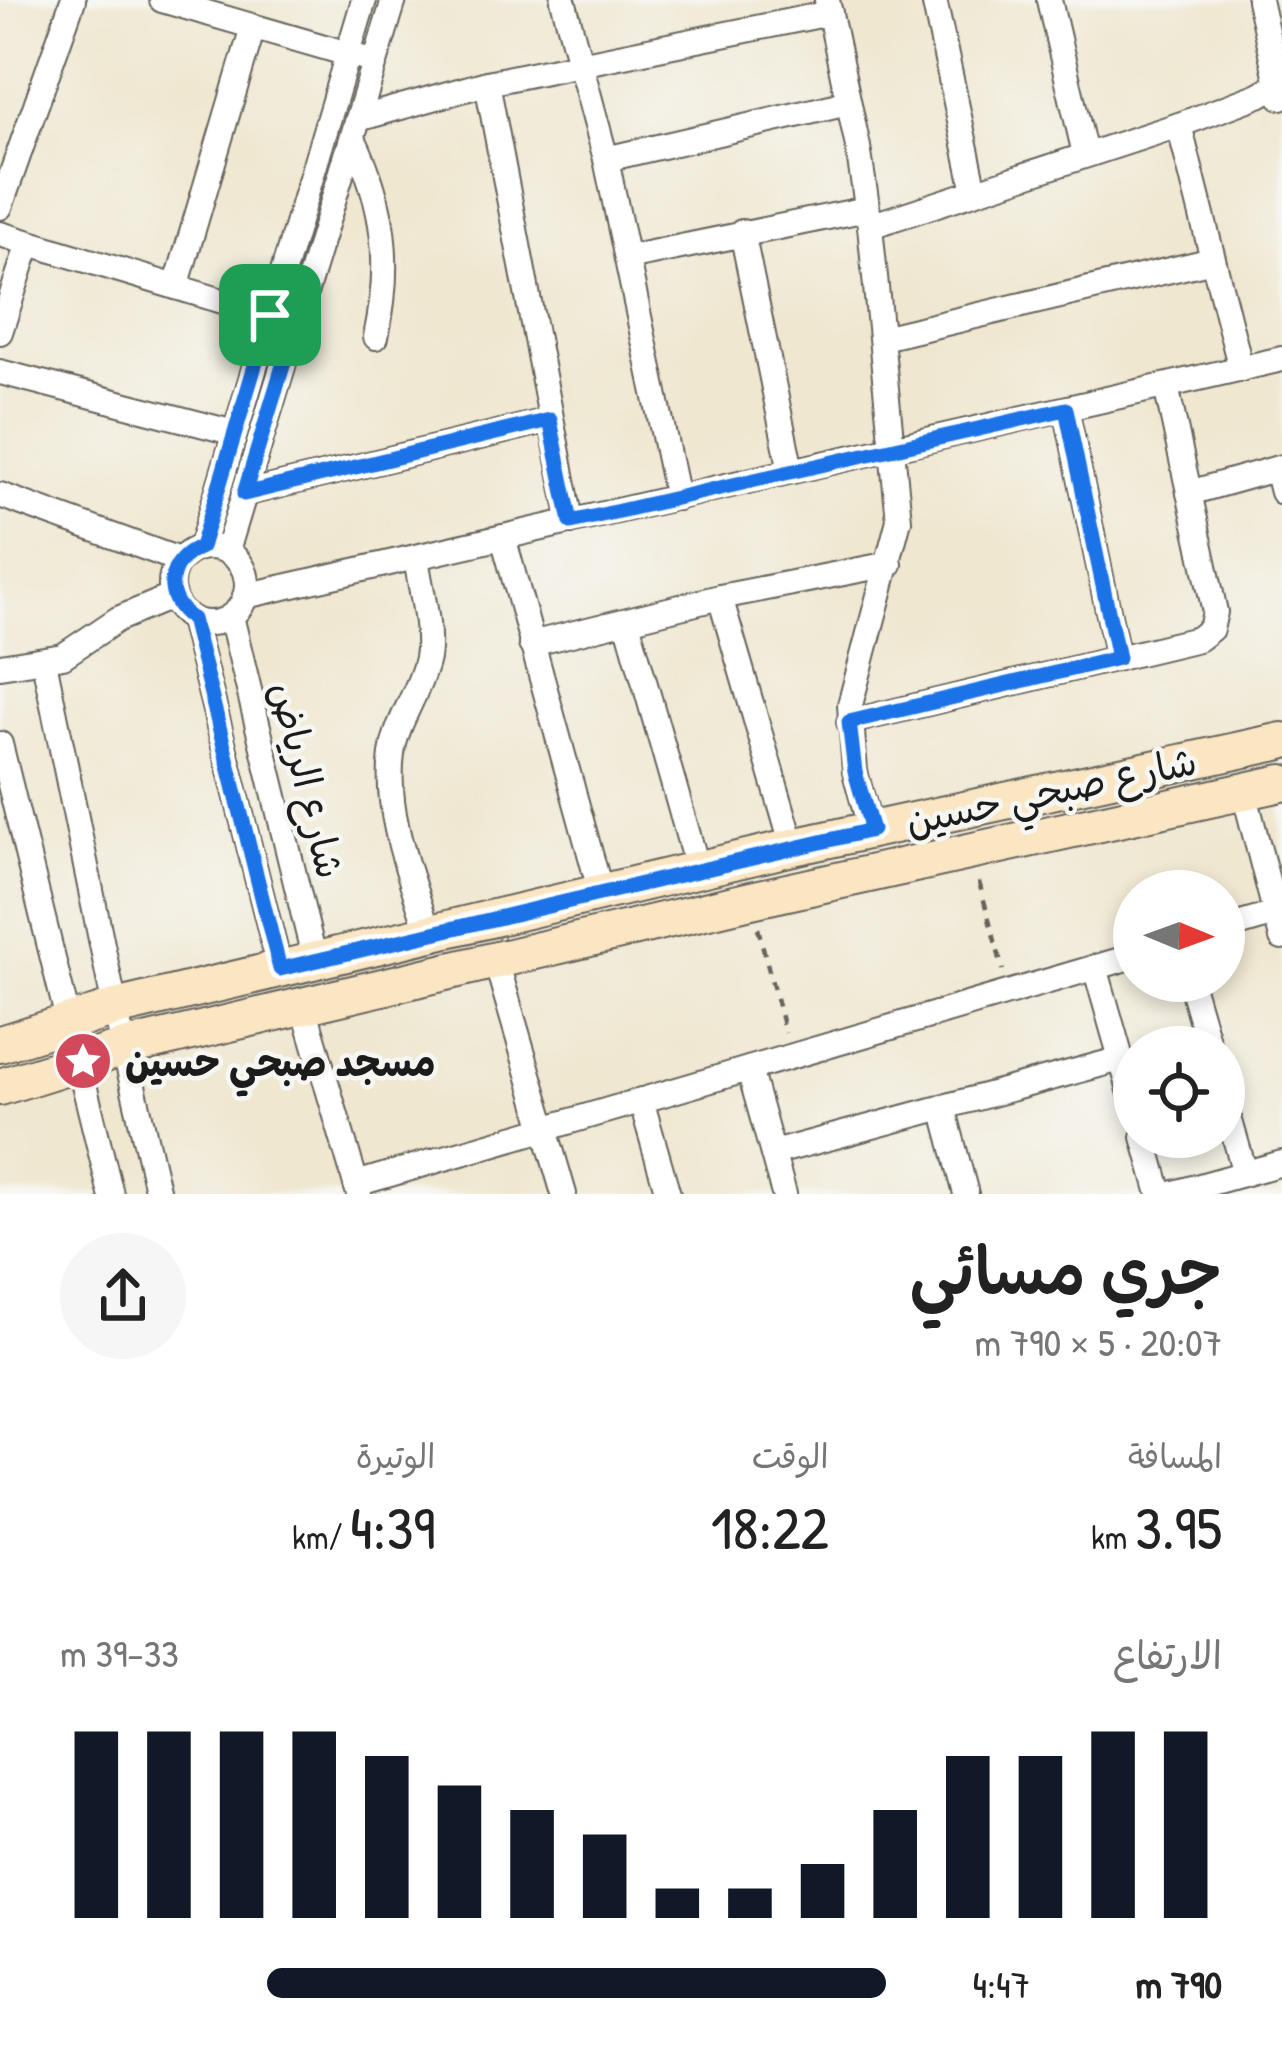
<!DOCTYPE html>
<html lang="ar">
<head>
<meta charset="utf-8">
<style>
	body { margin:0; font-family:"Patrick Hand","Playpen Sans Arabic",sans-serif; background:#f6f6f6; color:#222; direction:rtl; height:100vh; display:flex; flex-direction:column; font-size:45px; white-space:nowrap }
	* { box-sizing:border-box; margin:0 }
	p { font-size:39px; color:#767676 }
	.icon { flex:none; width:66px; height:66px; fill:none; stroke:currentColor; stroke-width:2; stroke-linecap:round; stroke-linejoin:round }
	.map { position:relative; height:1194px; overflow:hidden; direction:ltr }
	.sheet { display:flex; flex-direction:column; background:#fff; flex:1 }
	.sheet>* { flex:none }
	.needle { width:78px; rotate:91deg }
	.buttons { position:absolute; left:1113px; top:870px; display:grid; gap:24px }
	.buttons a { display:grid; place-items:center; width:132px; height:132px; border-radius:50%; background:#fff; box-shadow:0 6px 18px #0003; font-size:60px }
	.pin { position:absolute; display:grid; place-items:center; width:102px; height:102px; color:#fff; margin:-51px; border-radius:24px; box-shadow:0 6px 18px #0006 }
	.round { display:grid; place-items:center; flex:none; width:126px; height:126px; border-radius:63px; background:#f6f6f6 }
	.headline { display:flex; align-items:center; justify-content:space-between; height:204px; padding:0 60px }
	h1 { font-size:66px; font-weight:600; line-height:90px }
	.figures { display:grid; grid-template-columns:repeat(3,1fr); gap:18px; height:204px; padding:12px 60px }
	.figures div { display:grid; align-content:center }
	.figures b { font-size:60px; font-weight:600 }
	.figures small { font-size:33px; font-weight:400 }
	.figures p { font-size:33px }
	.chart { height:336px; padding:24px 60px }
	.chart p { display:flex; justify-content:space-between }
	.chart svg { width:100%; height:216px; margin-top:12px; stroke:#111827; stroke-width:6 }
	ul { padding:0 60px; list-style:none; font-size:39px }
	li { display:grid; grid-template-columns:192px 144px 1fr; align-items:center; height:90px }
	li i { height:30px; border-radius:15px; background:#111827 }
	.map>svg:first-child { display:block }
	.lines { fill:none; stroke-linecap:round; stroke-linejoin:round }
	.street-casing { stroke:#66635b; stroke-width:28 }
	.secondary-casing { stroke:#66635b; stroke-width:40 }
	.path { stroke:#66635b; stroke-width:4.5; stroke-dasharray:9 9; stroke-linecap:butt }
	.street { stroke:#fff; stroke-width:24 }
	.secondary { stroke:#fbe6c4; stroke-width:36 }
	.route-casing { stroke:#fff; stroke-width:24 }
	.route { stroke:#1a73e8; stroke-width:15 }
	.labels { text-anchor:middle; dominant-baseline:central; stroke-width:9; stroke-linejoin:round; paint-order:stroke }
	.street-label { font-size:39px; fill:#1c1c1c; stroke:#f6f6f2 }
	.poi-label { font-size:39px; font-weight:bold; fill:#1c1c1c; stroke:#f6f6f2; text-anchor:start }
</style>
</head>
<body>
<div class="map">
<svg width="1282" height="1194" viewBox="0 0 1282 1194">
	<rect width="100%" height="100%" fill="#f6f6f2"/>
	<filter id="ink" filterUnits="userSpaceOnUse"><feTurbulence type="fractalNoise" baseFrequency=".00833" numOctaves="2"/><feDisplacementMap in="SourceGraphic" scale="24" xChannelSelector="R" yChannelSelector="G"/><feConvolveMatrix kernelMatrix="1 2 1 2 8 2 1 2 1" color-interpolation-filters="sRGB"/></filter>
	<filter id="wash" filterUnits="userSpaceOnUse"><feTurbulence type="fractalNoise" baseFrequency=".004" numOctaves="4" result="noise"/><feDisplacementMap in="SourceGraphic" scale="48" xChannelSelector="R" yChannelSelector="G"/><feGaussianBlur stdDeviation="2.7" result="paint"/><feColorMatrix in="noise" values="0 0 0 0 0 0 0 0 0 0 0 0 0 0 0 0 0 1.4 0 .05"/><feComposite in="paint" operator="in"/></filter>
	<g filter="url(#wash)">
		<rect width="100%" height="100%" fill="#efe7d0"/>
	</g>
	<g filter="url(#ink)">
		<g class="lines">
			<g class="street-casing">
				<g id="street">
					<polyline points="162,0 362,58"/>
					<polyline points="563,0 606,159 677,498"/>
					<polyline points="827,0 858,147 870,226 899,520 850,705 855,772 871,830"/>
					<polyline points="934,0 975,191"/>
					<polyline points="1049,0 1085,154"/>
					<polyline points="1259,0 1281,97"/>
					<polyline points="487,83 571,522"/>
					<polyline points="358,119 487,83 830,13"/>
					<polyline points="1179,125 1241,369"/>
					<path d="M353,138c32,67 39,126 23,199"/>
					<polyline points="606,159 848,103"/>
					<polyline points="0,207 73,0"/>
					<polyline points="870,226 1179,125 1259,95 1282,82"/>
					<polyline points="742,232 791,471"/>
					<polyline points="0,234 282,319"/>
					<polyline points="627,258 867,209"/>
					<polyline points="176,287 253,27"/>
					<polyline points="0,332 29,243"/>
					<polyline points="882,338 1213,260"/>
					<polyline points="0,372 235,433"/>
					<polyline points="1066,409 1118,658"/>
					<polyline points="1276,469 1282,492"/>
					<polyline points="1189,493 1282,467"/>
					<polyline points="244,494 550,420"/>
					<polyline points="0,495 179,560"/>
					<polyline points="503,537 601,893"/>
					<polyline points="201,547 364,0"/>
					<circle cx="209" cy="585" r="38"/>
					<polyline points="227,551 394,0"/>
					<path d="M416,557c4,31 16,71 11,101 -7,34 -30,61 -35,96 -8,60 19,123 37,180"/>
					<polyline points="245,596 1282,359"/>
					<polyline points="720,597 793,847"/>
					<polyline points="231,616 315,961"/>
					<polyline points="192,619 280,969"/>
					<polyline points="627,621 698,870"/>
					<polyline points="531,644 720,597 890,564"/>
					<polyline points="44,661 115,1008 158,1194"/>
					<polyline points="0,666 63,656 118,619 173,596"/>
					<polyline points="849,722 1198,639 1211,629 1215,612 1166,386"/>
					<polyline points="0,744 111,1194"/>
					<polyline points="1244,792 1282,938"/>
					<polyline points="1224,929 1275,914"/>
					<polyline points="496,961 564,1194"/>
					<polyline points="1095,967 1134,1104"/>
					<polyline points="1190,981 1209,1047"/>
					<polyline points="304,1007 359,1194"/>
					<polyline points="749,1069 784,1194"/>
					<polyline points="641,1100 668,1194"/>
					<polyline points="1224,1100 1245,1173"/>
					<polyline points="943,1107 966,1194"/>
					<polyline points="1144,1137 1160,1194"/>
					<polyline points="773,1153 1121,1059"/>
					<polyline points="356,1184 1134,956"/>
					<polyline points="1171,1194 1282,1163"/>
				</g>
			</g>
			<g class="secondary-casing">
				<g id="secondary">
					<polyline points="0,1044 115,1008 793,847 1282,741"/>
					<polyline points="0,1087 124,1048 751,900 1282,783"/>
				</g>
			</g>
			<g class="path">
				<polyline points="979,882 1003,970"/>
				<polyline points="758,928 785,1033"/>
			</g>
			<use href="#street" class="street"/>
			<use href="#secondary" class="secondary"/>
		</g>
	</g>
	<g class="lines" filter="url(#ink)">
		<g class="route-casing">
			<path id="route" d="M270,315l26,8 -52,171 306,-74 21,102 495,-113 52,249 -269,64 6,50 17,58 -592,139 -88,-350c-31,-22 -25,-59 9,-72z"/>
		</g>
		<use href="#route" class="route"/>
	</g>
	<defs>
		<g id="sight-disc" transform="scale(3)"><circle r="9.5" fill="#d1495b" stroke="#f6f6f2"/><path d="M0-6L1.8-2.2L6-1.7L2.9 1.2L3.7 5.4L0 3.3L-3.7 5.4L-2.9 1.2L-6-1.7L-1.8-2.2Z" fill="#fff"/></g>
	</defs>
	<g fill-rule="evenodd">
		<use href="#sight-disc" x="83" y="1061"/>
	</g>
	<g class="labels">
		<g class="street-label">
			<text transform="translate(308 780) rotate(76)">شارع الرياض</text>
			<text transform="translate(1051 790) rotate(-12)">شارع صبحي حسين</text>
		</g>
		<g class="poi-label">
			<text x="125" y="1061">مسجد صبحي حسين</text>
		</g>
	</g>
</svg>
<div class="buttons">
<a><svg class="needle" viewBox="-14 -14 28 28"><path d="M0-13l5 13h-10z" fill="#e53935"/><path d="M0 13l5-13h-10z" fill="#767676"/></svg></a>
<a><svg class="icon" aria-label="locate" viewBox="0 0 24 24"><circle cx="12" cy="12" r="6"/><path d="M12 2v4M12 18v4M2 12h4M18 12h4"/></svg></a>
</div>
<div class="pin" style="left:270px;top:315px;background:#1e9e55"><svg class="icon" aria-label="arrive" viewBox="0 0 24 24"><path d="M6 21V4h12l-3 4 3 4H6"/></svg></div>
</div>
<section class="sheet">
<div class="headline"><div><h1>جري مسائي</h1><p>20:07 · 5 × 790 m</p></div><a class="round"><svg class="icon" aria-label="share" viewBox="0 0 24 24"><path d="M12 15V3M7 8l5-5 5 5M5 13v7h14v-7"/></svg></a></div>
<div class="figures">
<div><p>المسافة</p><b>3.95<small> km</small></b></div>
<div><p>الوقت</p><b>18:22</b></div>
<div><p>الوتيرة</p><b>4:39<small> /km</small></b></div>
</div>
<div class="chart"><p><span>الارتفاع</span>33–39 m</p>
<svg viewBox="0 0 160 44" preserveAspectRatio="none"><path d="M5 44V6M15 44V6M25 44V6M35 44V6M45 44V11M55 44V17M65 44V22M75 44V27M85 44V38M95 44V38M105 44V33M115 44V22M125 44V11M135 44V11M145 44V6M155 44V6"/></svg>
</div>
<ul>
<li><b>790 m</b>4:47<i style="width:75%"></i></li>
</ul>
</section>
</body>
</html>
